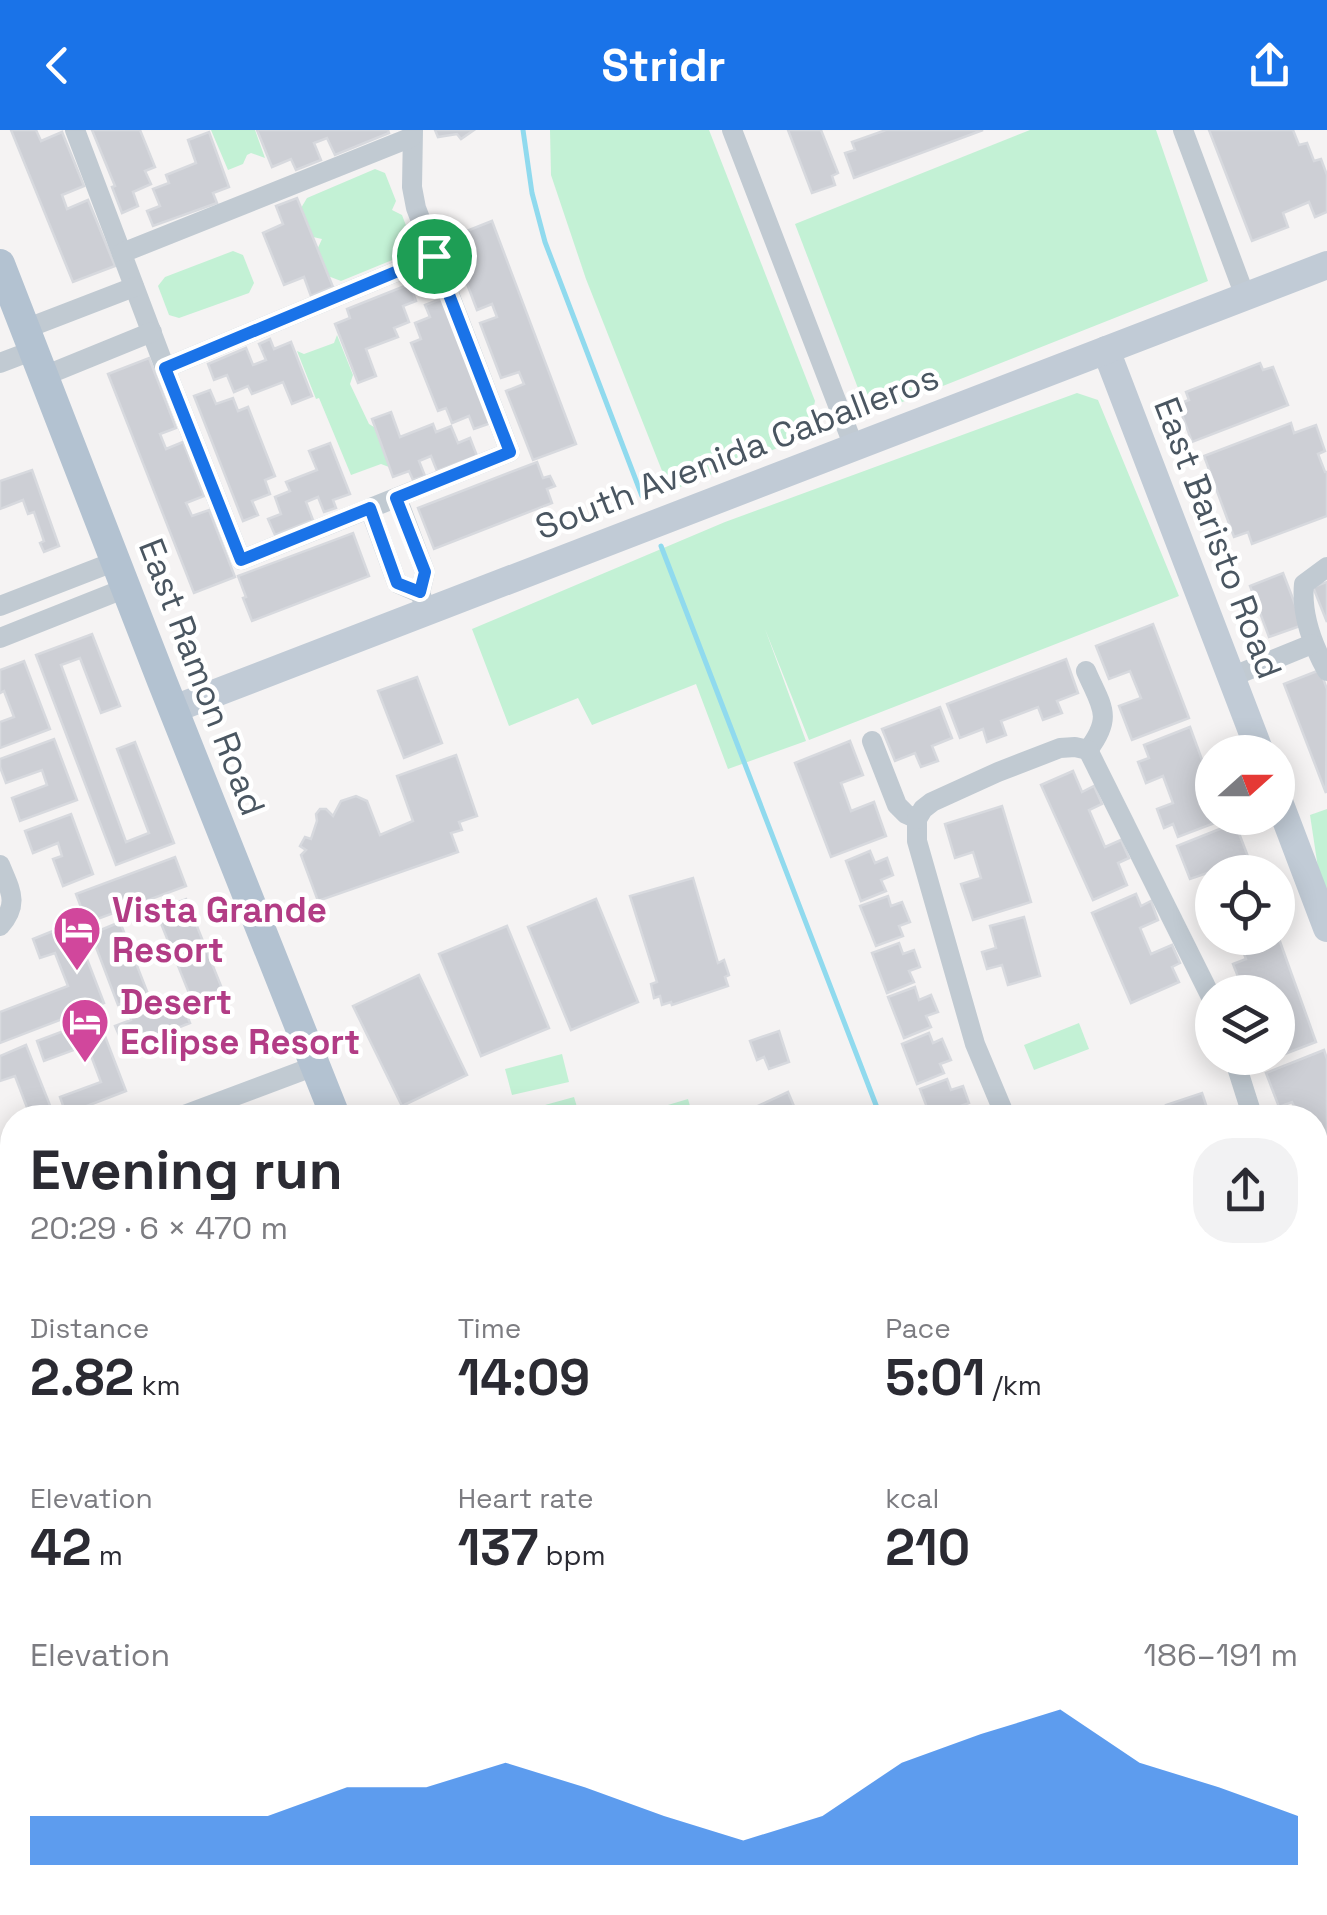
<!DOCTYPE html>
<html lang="en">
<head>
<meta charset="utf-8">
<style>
	body { margin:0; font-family:"Space Grotesk",sans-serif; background:#f2f2f3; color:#2b2b33; height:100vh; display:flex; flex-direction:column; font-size:38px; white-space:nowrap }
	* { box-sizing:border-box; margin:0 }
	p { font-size:32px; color:#7c7c81 }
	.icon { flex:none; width:55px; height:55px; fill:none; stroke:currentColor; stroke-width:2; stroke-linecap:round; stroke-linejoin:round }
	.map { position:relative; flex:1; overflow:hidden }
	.drawer { position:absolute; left:0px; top:975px; width:1328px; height:810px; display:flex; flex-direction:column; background:#fff; border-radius:40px 40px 0 0; box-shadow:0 5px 25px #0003 }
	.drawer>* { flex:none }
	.needle { width:65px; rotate:69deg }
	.controls { position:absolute; left:1195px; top:605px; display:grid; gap:20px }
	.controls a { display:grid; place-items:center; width:100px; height:100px; border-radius:50%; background:#fff; box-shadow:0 5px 25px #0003; font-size:50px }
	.pin { position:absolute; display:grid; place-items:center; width:85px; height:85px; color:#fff; margin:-42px; border:5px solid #fff; border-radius:50%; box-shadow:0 2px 10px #0007 }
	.round { display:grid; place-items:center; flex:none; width:105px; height:105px; border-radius:40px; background:#f2f2f3 }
	.summary { display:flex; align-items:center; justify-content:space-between; height:170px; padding:0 30px }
	h1 { font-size:55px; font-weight:700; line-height:75px }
	.metrics { display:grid; grid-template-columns:repeat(3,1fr); gap:15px; height:170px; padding:10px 30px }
	.metrics div { display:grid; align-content:center }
	.metrics b { font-size:50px; font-weight:700 }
	.metrics small { font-size:28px; font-weight:400 }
	.metrics p { font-size:28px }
	.chart { height:280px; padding:20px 30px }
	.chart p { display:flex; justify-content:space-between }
	.chart svg { width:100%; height:180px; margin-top:10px; fill:#1a73e8; opacity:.7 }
	header { display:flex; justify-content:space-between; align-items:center; height:130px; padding:0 30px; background:#1a73e8; color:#fff; font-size:45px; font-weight:700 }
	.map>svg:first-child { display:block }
	.green { fill:#c3f1d5 }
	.sand { fill:#f5f0e5 }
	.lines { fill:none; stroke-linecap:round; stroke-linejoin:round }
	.stream { stroke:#90daee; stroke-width:5 }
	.building { fill:#cdcfd5; stroke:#d7d9de; stroke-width:2.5 }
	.street { stroke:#c1cad2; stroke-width:20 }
	.secondary { stroke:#c1cbd6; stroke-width:28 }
	.primary { stroke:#b3c2d1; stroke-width:30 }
	.route-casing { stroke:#fff; stroke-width:20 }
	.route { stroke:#1a73e8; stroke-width:12 }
	.labels { text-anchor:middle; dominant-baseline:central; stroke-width:9; stroke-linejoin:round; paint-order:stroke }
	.street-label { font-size:35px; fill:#4a5661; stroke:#fff }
	.hotel-label { font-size:35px; font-weight:bold; fill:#b23c85; stroke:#fff; text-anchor:start }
</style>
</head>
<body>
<header><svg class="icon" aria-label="back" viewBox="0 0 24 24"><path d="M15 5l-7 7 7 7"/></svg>Stridr<svg class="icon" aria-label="share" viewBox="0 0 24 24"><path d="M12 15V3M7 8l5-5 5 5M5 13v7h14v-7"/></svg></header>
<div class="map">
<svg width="1327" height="1785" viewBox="0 0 1327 1785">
	<rect width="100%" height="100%" fill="#f5f3f3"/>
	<g class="green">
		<polygon points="211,0 255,0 265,28 251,23 247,25 243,34 228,40"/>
		<polygon points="550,0 709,0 815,271 810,293 785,315 670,361 586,149 551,45"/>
		<polygon points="1030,0 1156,0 1208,151 877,282 861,266 795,94"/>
		<polygon points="375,39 385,43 396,71 392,80 402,85 413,114 407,124 341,151 328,146 317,120 322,109 313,107 301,78 307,68"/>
		<polygon points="233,121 243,125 254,153 249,163 179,188 169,185 158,156 165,147"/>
		<polygon points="337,205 353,245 350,254 369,294 374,297 389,337 381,334 351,345 319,268 316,269 297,221 304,224 334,213"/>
		<polygon points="1077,263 1098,270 1179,466 809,610 765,499 806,611 728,639 696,554 592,595 578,568 509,596 472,499 725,392"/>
		<polygon points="1327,679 1327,761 1318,738 1310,685"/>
		<polygon points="1079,893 1089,919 1034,940 1024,915"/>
		<polygon points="562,924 569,952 512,965 505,939"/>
		<polygon points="574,967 580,987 517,987 516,983"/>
		<polygon points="688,969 693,987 632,987 631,986"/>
	</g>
	<polygon class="sand" points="1327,1752 1327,1785 1238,1785 1271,1773 1315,1772 1315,1756"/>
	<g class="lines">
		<g class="stream">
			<polyline points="523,0 532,63 545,112 642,366"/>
			<polyline points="661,416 881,988"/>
			<polyline points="1184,1772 1185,1778"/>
		</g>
	</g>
	<g class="building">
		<polygon points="11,0 36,0 41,11 62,2 84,56 62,65 67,79 88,70 115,136 73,152"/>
		<polygon points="92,0 140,0 155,37 145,41 151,54 133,62 138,76 122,83 112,57 115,56"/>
		<polygon points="257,0 388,0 389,3 335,25 327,8 314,13 321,30 296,40 291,29 272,37"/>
		<polygon points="435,0 474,0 461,9 457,4 438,7"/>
		<polygon points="788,0 821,0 838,43 832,46 835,55 812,63"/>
		<polygon points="886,0 983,0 854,48 845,23 855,20 852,12"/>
		<polygon points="1209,0 1293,0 1299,15 1307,13 1314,31 1321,29 1327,45 1327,82 1315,87 1309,72 1283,83 1288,97 1252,111"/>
		<polygon points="209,2 229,57 213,63 217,73 153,96 147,81 160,76 153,59 169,53 166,45 196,33 188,10"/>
		<polygon points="297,68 333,157 311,166 304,147 284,155 263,103 283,94 276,76"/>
		<polygon points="492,91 576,314 533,330 506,261 524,254 519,242 501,248 480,193 497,187 492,174 477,180 466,151 463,152 449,115 466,108 464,102"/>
		<polygon points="410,154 416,171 403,176 409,192 394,198 398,207 366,219 376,246 358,253 335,194 350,188 347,179"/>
		<polygon points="443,168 491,293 474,299 469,286 452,293 446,278 438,281 411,213 421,209 415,193 430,187 425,175"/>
		<polygon points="270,209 274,219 291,212 312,266 292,274 283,252 252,264 248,256 234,262 227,245 214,250 208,234 246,218 253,235 266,230 259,214"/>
		<polygon points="149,228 176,298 160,304 166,319 183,312 204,366 186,373 192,386 209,380 235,447 194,463 108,244"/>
		<polygon points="1260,233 1263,240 1273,237 1288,275 1192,312 1178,274 1189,270 1186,262"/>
		<polygon points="210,260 216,274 233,268 238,281 248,277 275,346 265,350 270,364 252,371 258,385 243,391 194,266"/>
		<polygon points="391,282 400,307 433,294 436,302 451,296 458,313 470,308 477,326 437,341 431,326 419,331 425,346 413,350 409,341 393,347 372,289"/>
		<polygon points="1291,293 1294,303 1316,295 1325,321 1318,324 1325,342 1327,342 1327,386 1252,414 1248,402 1234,407 1204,326"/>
		<polygon points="330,313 350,364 333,370 336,378 324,382 318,367 306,372 313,390 275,405 268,389 281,384 275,367 290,361 286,352 317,340 309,321"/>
		<polygon points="537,332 543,348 550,346 555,356 547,359 552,373 434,419 418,378"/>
		<polygon points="32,340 59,416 44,422 40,413 44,411 34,382 28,384 23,370 0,379 0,351"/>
		<polygon points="353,403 369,446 252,491 243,468 246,467 238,446"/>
		<polygon points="1283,443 1303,495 1269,507 1250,456"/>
		<polygon points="1327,452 1327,492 1313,457"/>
		<polygon points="1153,494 1189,588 1132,610 1119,576 1141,568 1130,541 1109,549 1096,516"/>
		<polygon points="92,504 120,576 101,583 80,528 61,535 126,712 149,703 117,619 135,612 174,713 116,735 36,525"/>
		<polygon points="1066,529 1078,563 1057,571 1062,583 1043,590 1038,577 1001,591 1006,605 987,612 983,599 960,608 947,574"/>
		<polygon points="24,531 50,599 0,618 0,592 14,587 4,561 0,563 0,540"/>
		<polygon points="1320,540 1327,559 1326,663 1284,554"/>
		<polygon points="417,547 442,613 404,628 378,561"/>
		<polygon points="940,577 952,608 932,616 938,631 921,637 915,623 895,631 882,599"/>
		<polygon points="1190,597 1212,657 1212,688 1225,689 1178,707 1173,694 1164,698 1157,679 1173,673 1163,646 1146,653 1138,632 1149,628 1144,615"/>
		<polygon points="54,609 77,670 20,691 12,668 47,655 42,640 6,653 0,637 0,629"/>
		<polygon points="850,611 863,645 841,653 851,681 874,672 886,706 831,727 795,633"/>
		<polygon points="456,625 477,686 459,692 462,700 451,703 458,722 318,771 301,725 306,720 300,716 305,707 311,709 317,691 316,684 320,679 326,679 333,686 341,671 356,666 367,671 380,705 413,691 397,646"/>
		<polygon points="1073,641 1082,662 1094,656 1102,674 1089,680 1105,717 1121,710 1129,728 1118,733 1127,755 1093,770 1041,655"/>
		<polygon points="1002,676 1031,772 973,790 961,754 981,748 973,722 955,728 945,694"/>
		<polygon points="71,684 93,744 63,756 53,729 62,726 58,713 33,723 25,701"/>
		<polygon points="1235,693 1254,742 1212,742 1212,749 1210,742 1190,749 1177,716"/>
		<polygon points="870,721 875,733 887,728 893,745 881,750 886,761 861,771 846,731"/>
		<polygon points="175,727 186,756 87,793 76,764"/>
		<polygon points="693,748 718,833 724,830 729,845 725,847 728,856 672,875 671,872 662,875 660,866 654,868 651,854 657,852 630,766"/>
		<polygon points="1136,764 1141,776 1151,771 1158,790 1140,798 1151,824 1172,815 1180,833 1172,837 1179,852 1131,873 1092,783"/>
		<polygon points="888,766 891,776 902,772 910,792 899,796 903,806 876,816 860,776"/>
		<polygon points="186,769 225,866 195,878 156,781"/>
		<polygon points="596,769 638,872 571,900 528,797"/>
		<polygon points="1212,770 1212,806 1200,775"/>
		<polygon points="1024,787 1040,846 1008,855 1002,835 987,839 982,822 996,818 990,796"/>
		<polygon points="120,792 148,864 118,875 91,804"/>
		<polygon points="73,793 104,873 0,913 0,882 68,856 55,823 40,828 33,809"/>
		<polygon points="507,796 549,898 481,926 439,824"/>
		<polygon points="1278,806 1316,912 1282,925 1278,912 1278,862 1260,862 1254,847 1240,852 1233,834 1246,829 1238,808"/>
		<polygon points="899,813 903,824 914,820 920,837 909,841 914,852 887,863 872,823"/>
		<polygon points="419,845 467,945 402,976 353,876"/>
		<polygon points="915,857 919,870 931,865 938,882 926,886 931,897 904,908 888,867"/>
		<polygon points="174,865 175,868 179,866 190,893 142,912 139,905 122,912 115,896 131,890 129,883 145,877 146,881 165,873 164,869"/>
		<polygon points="98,888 126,961 66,984 60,967 101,952 87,915 44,931 37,911"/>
		<polygon points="779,901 789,932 769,939 764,927 757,930 750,911"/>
		<polygon points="929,903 933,913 942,909 951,930 940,934 944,943 917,954 902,914"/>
		<polygon points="26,915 55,988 31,988 15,946 0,951 0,926"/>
		<polygon points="1324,920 1327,929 1327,1027 1315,1031 1315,988 1299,988 1292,972 1279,977 1266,943"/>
		<polygon points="947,949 951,960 963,956 969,973 958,977 962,988 931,988 920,959"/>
		<polygon points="788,962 799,988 732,988"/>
		<polygon points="1202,963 1209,984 1220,980 1222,988 1170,988 1166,975"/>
		<polygon points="1327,1059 1327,1081 1322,1083 1315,1064"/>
		<polygon points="12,1091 12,1173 7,1176 0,1158 0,1096"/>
		<polygon points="1323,1286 1327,1294 1327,1305 1316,1310 1327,1336 1327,1393 1318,1397 1315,1389 1315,1289"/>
		<polygon points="12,1303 12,1329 0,1334 0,1307"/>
		<polygon points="12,1339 12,1373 0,1378 0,1344"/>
		<polygon points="12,1388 12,1439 11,1440 7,1428 3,1429 0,1421 0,1393"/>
		<polygon points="12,1455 12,1524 0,1529 0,1460"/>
		<polygon points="12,1623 12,1655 2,1627"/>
		<polygon points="1323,1666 1327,1677 1327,1730 1315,1735 1315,1669"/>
		<polygon points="12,1681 12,1708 0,1713 0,1686"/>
		<polygon points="183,1772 187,1781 177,1785 143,1785 138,1773"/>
		<polygon points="305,1772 313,1772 319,1785 291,1785 289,1779"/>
		<polygon points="329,1772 373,1772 343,1785 334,1785"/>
		<polygon points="702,1772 805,1772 772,1785 754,1785 752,1780 739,1785 706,1785"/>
		<polygon points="866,1772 924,1772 929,1785 871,1785"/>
		<polygon points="1051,1772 1056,1772 1061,1785 1017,1785"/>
		<polygon points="1071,1772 1123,1772 1128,1785 1075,1785"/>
		<polygon points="1010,1774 1015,1785 980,1785"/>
	</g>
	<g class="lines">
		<g class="street">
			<polyline points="75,0 165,238 241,430 510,322 416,78 412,57 413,0"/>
			<polyline points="732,0 854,317"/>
			<polyline points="1183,0 1245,166"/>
			<polyline points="122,123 412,7"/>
			<polyline points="25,199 134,157"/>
			<polyline points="0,233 34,220"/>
			<polyline points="165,238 434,126"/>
			<polyline points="44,246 152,202"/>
			<polyline points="397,368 425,442 420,463 427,482"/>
			<polyline points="370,379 397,453 420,463"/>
			<path d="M1327,437l-23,17c-3,31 8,60 23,87"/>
			<polyline points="0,476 116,431"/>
			<polyline points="0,508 126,458"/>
			<path d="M1086,541c15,35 28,45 2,79"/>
			<polyline points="1231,547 1312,514"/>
			<polyline points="872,611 897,675 906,684 917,689"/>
			<polyline points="1088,620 1212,869"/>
			<polyline points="917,689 917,711 975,914 1006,988"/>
			<polyline points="917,689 923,679 932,672 998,642 1060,618 1075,617 1088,620"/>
			<path d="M0,735c10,25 20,38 0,61"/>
			<polyline points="1234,928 1253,988"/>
			<polyline points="176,988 315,936"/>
			<polyline points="0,1053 12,1048"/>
			<polyline points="1315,1186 1327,1222"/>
			<polyline points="0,1590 12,1586"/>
			<polyline points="1315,1654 1327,1650"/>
			<polyline points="221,1772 225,1785"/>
			<polyline points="418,1772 423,1785"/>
			<polyline points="531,1785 564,1772"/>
		</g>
		<g class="secondary">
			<polyline points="1106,220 1260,622"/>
			<polyline points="174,579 1327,135"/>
			<polyline points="1278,669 1327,798"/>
		</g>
		<g class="primary">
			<polyline points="0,134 162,551 336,988"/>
			<polyline points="641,1772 646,1785"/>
		</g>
	</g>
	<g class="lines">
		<g class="route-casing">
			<polygon id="route" points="434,126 510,322 396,368 425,442 420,462 397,453 370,378 241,430 165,238"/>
		</g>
		<use href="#route" class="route"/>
	</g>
	<defs>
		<g id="hotel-pin" transform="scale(2.5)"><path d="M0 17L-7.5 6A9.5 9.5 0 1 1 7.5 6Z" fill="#d1479c" stroke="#fff"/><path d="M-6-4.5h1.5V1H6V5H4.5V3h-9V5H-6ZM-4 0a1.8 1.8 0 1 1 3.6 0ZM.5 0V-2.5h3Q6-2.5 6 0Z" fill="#fff"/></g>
	</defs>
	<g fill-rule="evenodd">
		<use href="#hotel-pin" x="77" y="800"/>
		<use href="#hotel-pin" x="85" y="892"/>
	</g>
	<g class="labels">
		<g class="street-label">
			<text transform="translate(737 322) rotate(-21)">South Avenida Caballeros</text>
			<text transform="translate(1218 408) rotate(69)">East Baristo Road</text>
			<text transform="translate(202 547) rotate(69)">East Ramon Road</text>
		</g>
		<g class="hotel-label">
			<text x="112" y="780">Vista Grande<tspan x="112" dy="40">Resort</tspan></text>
			<text x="120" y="872">Desert<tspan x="120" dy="40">Eclipse Resort</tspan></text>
		</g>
	</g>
</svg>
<div class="controls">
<a><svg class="needle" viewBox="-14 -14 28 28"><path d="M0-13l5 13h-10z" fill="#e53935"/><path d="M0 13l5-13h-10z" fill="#7c7c81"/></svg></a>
<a><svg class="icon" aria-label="locate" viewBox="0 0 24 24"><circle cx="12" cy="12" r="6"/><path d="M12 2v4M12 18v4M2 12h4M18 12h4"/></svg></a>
<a><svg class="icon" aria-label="layers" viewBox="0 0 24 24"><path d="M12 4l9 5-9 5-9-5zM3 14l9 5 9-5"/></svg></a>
</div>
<div class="pin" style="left:434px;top:126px;background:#1e9e55"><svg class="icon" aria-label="arrive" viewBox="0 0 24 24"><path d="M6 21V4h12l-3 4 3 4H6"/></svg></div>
<section class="drawer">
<div class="summary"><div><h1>Evening run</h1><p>20:29 · 6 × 470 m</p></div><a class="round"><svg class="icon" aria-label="share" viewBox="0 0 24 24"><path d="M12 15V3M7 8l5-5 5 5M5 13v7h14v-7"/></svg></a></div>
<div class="metrics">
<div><p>Distance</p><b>2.82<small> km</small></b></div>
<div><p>Time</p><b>14:09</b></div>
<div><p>Pace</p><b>5:01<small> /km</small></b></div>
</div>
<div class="metrics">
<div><p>Elevation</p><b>42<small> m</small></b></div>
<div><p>Heart rate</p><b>137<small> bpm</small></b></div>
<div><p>kcal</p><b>210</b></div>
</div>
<div class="chart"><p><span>Elevation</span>186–191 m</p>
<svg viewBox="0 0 160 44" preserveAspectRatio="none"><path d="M0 44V32L10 32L20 32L30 32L40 25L50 25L60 19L70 25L80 32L90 38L100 32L110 19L120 12L130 6L140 19L150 25L160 32V44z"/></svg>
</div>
</section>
</div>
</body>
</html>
